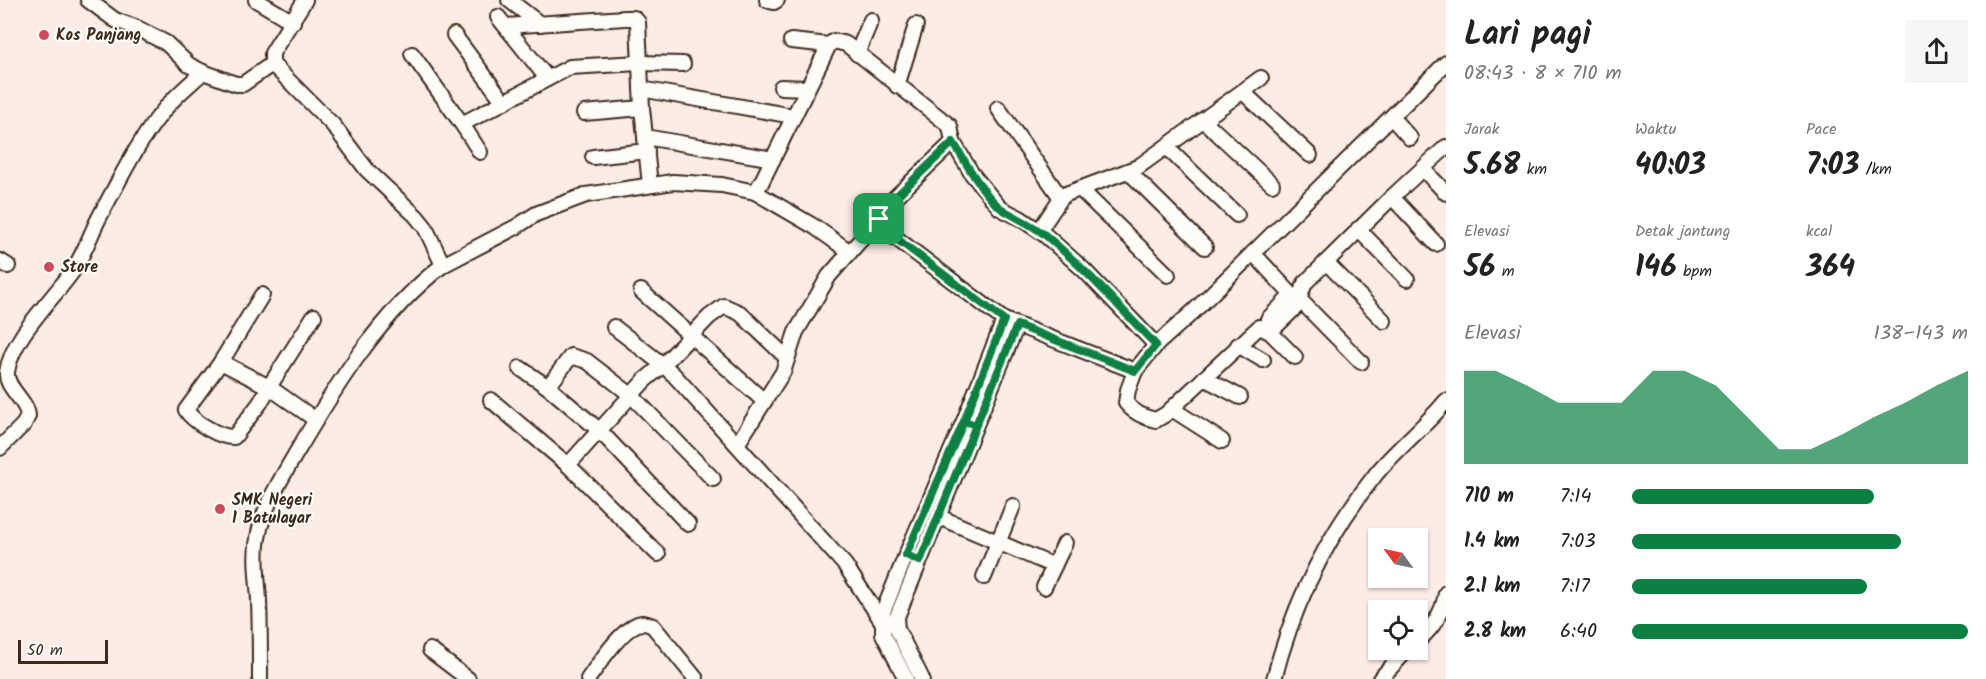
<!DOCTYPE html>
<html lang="id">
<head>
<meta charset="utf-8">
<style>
	body { margin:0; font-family:Kalam,sans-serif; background:#f6f6f6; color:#222; height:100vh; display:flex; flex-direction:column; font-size:22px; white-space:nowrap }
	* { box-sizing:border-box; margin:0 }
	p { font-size:20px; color:#767676 }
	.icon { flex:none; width:33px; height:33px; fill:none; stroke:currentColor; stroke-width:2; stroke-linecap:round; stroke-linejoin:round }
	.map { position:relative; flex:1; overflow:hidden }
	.drawer { display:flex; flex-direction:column; background:#fff; width:540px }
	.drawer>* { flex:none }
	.needle { width:39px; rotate:303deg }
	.controls { position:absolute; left:1368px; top:528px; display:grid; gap:12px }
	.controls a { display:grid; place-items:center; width:60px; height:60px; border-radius:0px; background:#fff; box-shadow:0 2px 4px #0004; font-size:30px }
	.scale { position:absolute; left:18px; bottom:15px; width:90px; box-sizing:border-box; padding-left:6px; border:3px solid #3b2a1e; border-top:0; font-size:16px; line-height:21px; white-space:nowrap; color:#3b2a1e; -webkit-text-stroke:4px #fdfcf7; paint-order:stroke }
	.pin { position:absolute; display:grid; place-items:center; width:51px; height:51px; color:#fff; margin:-26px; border-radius:12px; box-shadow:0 3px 9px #0006 }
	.round { display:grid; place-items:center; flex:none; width:63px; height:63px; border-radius:0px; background:#f6f6f6 }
	.headline { display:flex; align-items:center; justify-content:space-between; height:102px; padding:0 18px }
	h1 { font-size:33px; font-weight:700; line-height:45px }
	.stats { display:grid; grid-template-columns:repeat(3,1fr); gap:9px; height:102px; padding:6px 18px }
	.stats div { display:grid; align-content:center }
	.stats b { font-size:30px; font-weight:700 }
	.stats small { font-size:16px; font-weight:400 }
	.stats p { font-size:16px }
	.chart { height:168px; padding:12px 18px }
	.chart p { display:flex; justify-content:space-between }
	.chart svg { width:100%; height:108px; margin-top:6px; fill:#0b8043; opacity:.7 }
	ul { padding:0 18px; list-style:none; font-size:20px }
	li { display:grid; grid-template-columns:96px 72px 1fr; align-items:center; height:45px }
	li i { height:15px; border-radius:8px; background:#0b8043 }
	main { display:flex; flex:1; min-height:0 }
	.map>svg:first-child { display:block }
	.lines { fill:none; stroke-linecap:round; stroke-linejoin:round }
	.minor-casing { stroke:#3b2a1e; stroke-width:18 }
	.minor { stroke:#fdfcf7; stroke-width:14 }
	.route-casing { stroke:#fff; stroke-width:12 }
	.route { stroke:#0b8043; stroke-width:8 }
	.poi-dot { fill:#d1495b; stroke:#fdfcf7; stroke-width:2 }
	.labels { text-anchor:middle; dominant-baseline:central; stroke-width:4.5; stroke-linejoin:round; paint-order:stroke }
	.poi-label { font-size:16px; font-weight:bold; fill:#3b2a1e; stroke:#fdfcf7; text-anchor:start }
</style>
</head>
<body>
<main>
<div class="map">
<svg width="1446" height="679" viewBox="0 0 1446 679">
	<rect width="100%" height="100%" fill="#fcece6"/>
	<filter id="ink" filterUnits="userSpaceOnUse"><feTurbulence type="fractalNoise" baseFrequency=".0167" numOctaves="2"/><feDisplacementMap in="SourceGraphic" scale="12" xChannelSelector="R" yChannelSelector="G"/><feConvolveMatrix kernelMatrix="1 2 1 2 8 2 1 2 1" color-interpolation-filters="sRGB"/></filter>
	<g filter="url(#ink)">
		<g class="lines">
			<g class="minor-casing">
				<g id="minor">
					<path d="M88,0l27,20 20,7 31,16 23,22 14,7 33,12h7l29,-20 61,61 34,45 49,46 9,11 18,38c-63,48 -108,122 -148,190 -15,26 -32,52 -37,83 -4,20 0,42 1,63 1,26 1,52 1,78"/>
					<polyline points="256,0 293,22"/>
					<polyline points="509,0 540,24"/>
					<polyline points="767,0 774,2 777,0"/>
					<polyline points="498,17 547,78"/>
					<polyline points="506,26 625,18 634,18 638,22 642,108 650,185"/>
					<polyline points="454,35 504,102"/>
					<polyline points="791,41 829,45"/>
					<polyline points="412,54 462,124"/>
					<polyline points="857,54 871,20"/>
					<polyline points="272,64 272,53 305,0"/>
					<polyline points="897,86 916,25"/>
					<polyline points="781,87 807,88"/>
					<polyline points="641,89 793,116"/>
					<polyline points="1243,92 1310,155"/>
					<polyline points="998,108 1061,198"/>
					<polyline points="584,113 642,108"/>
					<polyline points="1392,118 1410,138"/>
					<polyline points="1203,120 1272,184"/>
					<polyline points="645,137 773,159"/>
					<polyline points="953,142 884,208 879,219 880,226 1004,320 1135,371 1156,345 1194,311 1446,63"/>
					<polyline points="1166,147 1237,215"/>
					<polyline points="480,152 462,124 570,67 639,63 683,64"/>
					<polyline points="593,157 647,151"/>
					<polyline points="1423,169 1446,193"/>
					<polyline points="1128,171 1205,247"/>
					<polyline points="1080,189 1168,275"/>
					<polyline points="755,192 815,227 850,252"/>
					<polyline points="1392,197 1436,244"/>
					<polyline points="1358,229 1407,279"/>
					<polyline points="1039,231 1061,198 1066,194 1138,167 1261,78"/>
					<polyline points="1253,253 1290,293 1290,297 1268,319"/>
					<polyline points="0,261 8,266"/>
					<polyline points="1326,262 1384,321"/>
					<polyline points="443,265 516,227 536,214 586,195 673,182 722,185 755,192 761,183 829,45 834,41 846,44 950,126 953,142 972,174 1000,208 1020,218 1045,235 1084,270 1156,345"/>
					<polyline points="641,291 764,401"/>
					<path d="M262,295l-41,67 -35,48c7,12 35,28 48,27l26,-34 9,-16 47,33"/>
					<polyline points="1300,300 1361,362"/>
					<polyline points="614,327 663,365 709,317 724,306 740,313 787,358"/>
					<polyline points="1270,332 1296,307 1305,283 1310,278 1392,197 1446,147"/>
					<polyline points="1238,345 1263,360"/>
					<polyline points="221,362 269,387 314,316"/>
					<polyline points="520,368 548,387"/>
					<path d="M1135,371l-7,19 -2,13c7,9 19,15 30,17l10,-6 93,-87 11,5 25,25"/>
					<polyline points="1204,378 1240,397"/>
					<polyline points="491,400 568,465 645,380 663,365 674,375 845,565 883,623"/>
					<polyline points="1172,409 1222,441"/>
					<polyline points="738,443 783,372 796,332 829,276 879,219"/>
					<path d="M0,448l24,-24 4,-8c-1,-16 -23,-28 -21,-44 5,-36 47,-73 67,-103 11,-17 17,-36 26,-53 19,-35 38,-75 64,-106 11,-14 26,-26 39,-38"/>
					<polyline points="568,465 658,554"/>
					<polyline points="939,517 1054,566"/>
					<polyline points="688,524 599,430 548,387 571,356 587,361 631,395 713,479"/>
					<polyline points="984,577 1013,506"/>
					<polyline points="1044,587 1065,543"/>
					<path d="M1418,641c15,-14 25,-28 28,-48"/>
					<polyline points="430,650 468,679"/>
					<path d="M588,679c10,-14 37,-56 55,-56 4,0 7,2 10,3l43,53"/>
					<polyline points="906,679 883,634 883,612 906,555 964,421 1004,320"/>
					<polyline points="922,679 897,629 896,619 1017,325"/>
					<path d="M1274,679c19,-74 54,-145 102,-205 21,-26 49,-47 70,-73"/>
					<polyline points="1380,679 1407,650"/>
				</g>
			</g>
			<use href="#minor" class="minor"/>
		</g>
	</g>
	<g class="lines" filter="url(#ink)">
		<g class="route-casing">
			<path id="route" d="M879,219l1,7 5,4 119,90 -40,101 12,4 -56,136 -14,-6 58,-134 12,4 41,-100 118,46 21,-26c-36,-37 -71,-77 -111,-110 -13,-11 -29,-17 -43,-26 -18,-12 -37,-48 -49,-67l-69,66 -5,11"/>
		</g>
		<use href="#route" class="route"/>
	</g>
	<g class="poi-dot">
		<circle cx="44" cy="35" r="6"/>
		<circle cx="49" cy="267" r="6"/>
		<circle cx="220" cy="509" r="6"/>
	</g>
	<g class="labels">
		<g class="poi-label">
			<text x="56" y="35">Kos Panjang</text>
			<text x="61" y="267">Store</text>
			<text x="232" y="500">SMK Negeri<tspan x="232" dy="18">1 Batulayar</tspan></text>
		</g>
	</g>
</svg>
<div class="controls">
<a><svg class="needle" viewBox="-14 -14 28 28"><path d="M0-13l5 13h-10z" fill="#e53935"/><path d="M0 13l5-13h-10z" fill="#767676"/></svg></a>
<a><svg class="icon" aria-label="locate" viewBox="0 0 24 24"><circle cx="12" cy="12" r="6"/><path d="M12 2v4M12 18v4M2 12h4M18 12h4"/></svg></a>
</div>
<div class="scale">50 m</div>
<div class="pin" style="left:879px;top:219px;background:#1e9e55"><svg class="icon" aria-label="arrive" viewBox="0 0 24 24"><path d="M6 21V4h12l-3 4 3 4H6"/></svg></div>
</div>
<section class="drawer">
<div class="headline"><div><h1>Lari pagi</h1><p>08:43 · 8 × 710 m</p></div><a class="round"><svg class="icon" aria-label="share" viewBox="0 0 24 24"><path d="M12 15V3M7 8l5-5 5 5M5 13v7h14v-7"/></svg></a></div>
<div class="stats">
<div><p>Jarak</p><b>5.68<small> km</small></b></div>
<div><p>Waktu</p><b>40:03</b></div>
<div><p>Pace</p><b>7:03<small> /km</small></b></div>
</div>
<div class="stats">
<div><p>Elevasi</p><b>56<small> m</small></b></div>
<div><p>Detak jantung</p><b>146<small> bpm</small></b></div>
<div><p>kcal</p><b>364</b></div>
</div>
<div class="chart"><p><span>Elevasi</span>138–143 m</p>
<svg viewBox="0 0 160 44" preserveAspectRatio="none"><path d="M0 44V6L10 6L20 12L30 19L40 19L50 19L60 6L70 6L80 12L90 25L100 38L110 38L120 32L130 25L140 19L150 12L160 6V44z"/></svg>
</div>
<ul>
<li><b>710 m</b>7:14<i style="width:72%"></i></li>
<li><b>1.4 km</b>7:03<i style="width:80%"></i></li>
<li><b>2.1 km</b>7:17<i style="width:70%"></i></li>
<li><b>2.8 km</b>6:40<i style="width:100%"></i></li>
</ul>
</section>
</main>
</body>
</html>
